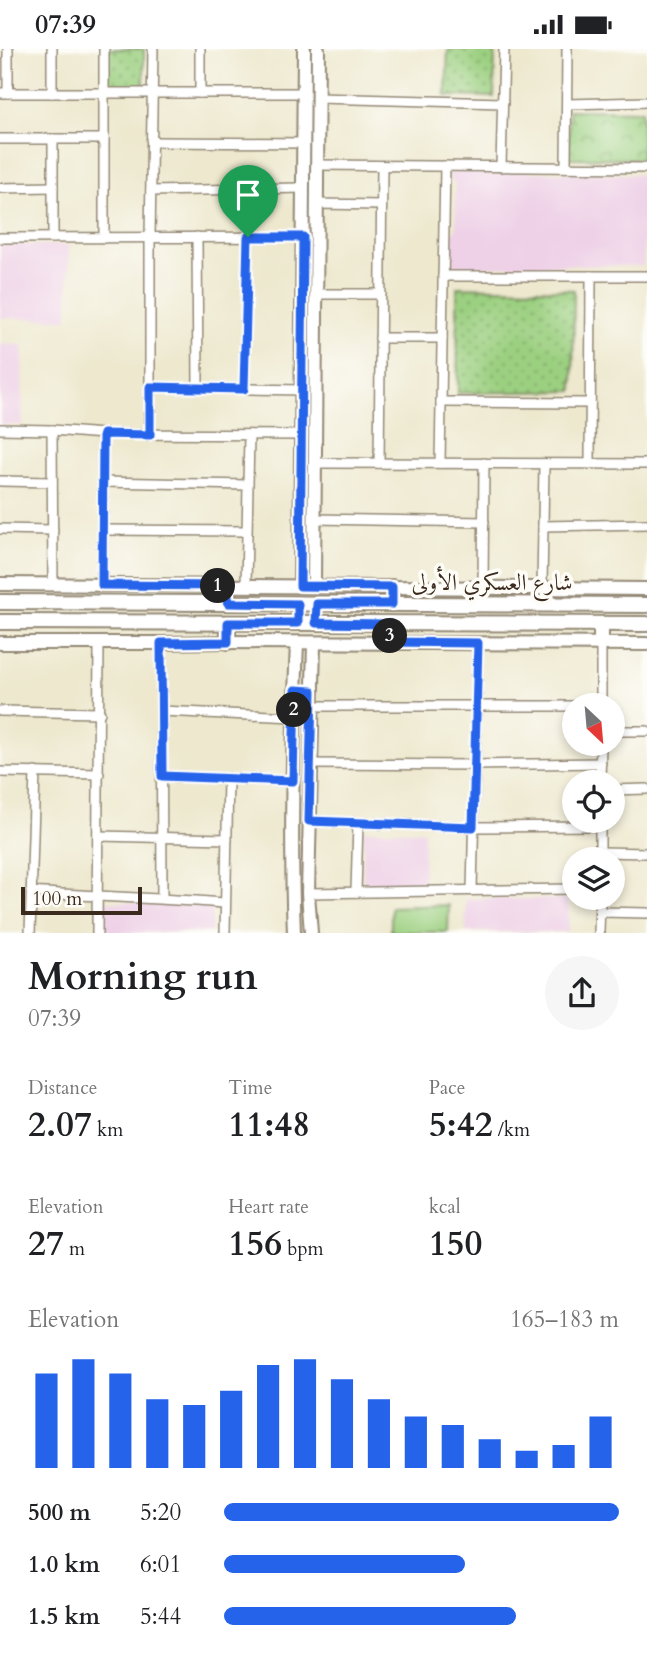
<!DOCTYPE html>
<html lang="en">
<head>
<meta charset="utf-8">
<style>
	body { margin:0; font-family:Cardo,Amiri,serif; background:#f6f6f6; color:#202124; height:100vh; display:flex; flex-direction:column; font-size:26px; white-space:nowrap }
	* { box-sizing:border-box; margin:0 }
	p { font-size:23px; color:#757577 }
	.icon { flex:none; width:38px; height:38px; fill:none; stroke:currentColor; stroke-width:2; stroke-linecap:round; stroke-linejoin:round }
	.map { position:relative; height:884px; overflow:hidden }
	.side { display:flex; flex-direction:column; background:#fff; flex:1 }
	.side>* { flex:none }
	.needle { width:46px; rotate:154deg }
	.controls { position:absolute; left:562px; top:644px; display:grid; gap:14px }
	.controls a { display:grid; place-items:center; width:63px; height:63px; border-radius:50%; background:#fff; box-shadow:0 4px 10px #0003; font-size:35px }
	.scale { position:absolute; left:21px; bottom:18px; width:121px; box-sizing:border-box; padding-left:7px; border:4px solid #3b2a1e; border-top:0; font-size:19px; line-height:24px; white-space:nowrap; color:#3b2a1e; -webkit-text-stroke:5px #fdfcf7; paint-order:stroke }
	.pin { position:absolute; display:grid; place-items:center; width:60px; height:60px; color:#fff; margin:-72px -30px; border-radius:50% 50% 50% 0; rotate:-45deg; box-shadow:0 0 7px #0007 }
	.pin .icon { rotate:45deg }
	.km { position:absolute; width:35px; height:35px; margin:-18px; border-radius:50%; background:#222; color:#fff; font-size:19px; line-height:35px; text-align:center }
	.round { display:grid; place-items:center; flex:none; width:74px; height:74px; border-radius:37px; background:#f6f6f6 }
	.summary { display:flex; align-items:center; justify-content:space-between; height:119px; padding:0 28px }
	h1 { font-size:38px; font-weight:700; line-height:52px }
	.figures { display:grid; grid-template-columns:repeat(3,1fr); gap:10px; height:119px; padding:7px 28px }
	.figures div { display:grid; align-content:center }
	.figures b { font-size:35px; font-weight:700 }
	.figures small { font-size:19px; font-weight:400 }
	.figures p { font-size:19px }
	.chart { height:196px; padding:14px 28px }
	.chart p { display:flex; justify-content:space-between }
	.chart svg { width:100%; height:126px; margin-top:7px; stroke:#2563eb; stroke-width:6 }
	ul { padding:0 28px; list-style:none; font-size:23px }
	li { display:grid; grid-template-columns:112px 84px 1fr; align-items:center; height:52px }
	li i { height:18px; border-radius:9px; background:#2563eb }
	.status { display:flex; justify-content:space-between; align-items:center; height:49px; padding:0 35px; background:#fff; direction:ltr }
	.status svg { height:19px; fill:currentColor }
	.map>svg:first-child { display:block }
	.built { fill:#eed0e7 }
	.park { fill:url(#park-crowns); stroke:#6c7d50; stroke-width:2 }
	.garden { fill:url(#garden-dots); stroke:#6c7d50; stroke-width:2 }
	.pitch { fill:#9cd081; stroke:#6c7d50; stroke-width:2 }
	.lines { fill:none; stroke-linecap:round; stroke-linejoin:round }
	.street-casing { stroke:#948976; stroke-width:12 }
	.secondary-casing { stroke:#948976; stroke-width:16 }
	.primary-casing { stroke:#948976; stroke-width:18 }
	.street { stroke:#fff; stroke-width:9 }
	.secondary { stroke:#fff; stroke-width:12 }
	.primary { stroke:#fff; stroke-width:14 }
	.route-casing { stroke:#fff; stroke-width:14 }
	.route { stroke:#2563eb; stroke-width:9 }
	.labels { text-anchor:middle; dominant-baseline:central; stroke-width:7; stroke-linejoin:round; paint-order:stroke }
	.street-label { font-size:23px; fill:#3b2a1e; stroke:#fdfcf7 }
</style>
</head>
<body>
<div class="status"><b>07:39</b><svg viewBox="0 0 49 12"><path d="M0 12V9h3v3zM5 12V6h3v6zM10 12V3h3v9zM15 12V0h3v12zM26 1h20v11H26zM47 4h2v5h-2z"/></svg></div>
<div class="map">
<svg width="647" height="884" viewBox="0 0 647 884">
	<defs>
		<pattern id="park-crowns" width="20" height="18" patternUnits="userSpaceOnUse" patternTransform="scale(1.75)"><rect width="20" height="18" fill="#9cd081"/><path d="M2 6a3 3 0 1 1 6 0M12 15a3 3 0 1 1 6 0" fill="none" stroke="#80a969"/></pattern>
		<pattern id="garden-dots" width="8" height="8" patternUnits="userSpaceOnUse" patternTransform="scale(1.75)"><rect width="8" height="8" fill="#9cd081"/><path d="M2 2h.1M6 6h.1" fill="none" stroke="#80a969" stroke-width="1.8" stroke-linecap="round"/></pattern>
	</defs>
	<rect width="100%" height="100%" fill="#fdfcf7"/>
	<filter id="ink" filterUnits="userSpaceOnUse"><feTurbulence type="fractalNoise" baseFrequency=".0143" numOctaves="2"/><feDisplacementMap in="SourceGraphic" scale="14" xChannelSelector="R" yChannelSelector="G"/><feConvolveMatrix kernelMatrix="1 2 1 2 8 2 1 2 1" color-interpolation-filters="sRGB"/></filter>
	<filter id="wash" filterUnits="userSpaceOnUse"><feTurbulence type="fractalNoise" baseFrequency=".00686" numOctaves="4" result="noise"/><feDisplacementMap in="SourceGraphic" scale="28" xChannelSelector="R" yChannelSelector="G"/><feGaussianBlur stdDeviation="1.57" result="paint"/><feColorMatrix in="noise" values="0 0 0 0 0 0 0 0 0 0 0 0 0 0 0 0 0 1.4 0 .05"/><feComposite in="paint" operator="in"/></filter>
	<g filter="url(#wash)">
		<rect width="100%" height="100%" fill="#ede8ce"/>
		<g class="built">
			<polygon points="449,121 645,126 643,217 568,216 449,218 450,185 456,181 455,134 450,131"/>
			<polygon points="0,196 69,196 68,270 0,269"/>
			<polygon points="0,295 23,296 22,376 0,376"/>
			<polygon points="364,781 424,782 423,836 363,834"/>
			<polygon points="466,850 569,850 568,883 466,883"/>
			<polygon points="102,852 212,857 211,883 101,884"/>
		</g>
		<polygon class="park" points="569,61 642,62 642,110 569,109"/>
		<g class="garden">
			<rect x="107" y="0" width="37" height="37"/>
			<polygon points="448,0 495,0 494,48 446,47"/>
			<polygon points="457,238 574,241 573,342 458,344"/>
		</g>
		<polygon class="pitch" points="449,856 448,883 391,883 391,858"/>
	</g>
	<g filter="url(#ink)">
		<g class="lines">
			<g class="street-casing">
				<g id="street">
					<polyline points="104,0 104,189"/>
					<polyline points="0,44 304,44"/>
					<polyline points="8,44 8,0"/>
					<polyline points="52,44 52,0"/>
					<polyline points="200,44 200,0"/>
					<polyline points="317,49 503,54"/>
					<polyline points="567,55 647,53"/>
					<polyline points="0,90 104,90"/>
					<polyline points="53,90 53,189"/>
					<polyline points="152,93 303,94"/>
					<polyline points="317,116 647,119"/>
					<polyline points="501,118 504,0"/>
					<polyline points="566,118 567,0"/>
					<polyline points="0,139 53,138"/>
					<polyline points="151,142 303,139"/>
					<polyline points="316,155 381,156"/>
					<polyline points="197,188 198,339"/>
					<polyline points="0,189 303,188"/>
					<polyline points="443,227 647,227"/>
					<polyline points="316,245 381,245"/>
					<polyline points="380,289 442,289"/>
					<polyline points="150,338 302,341"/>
					<polyline points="244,340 248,188"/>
					<polyline points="441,353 590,354"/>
					<polyline points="0,380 52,381 103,385 301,386"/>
					<polyline points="52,381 53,535"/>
					<polyline points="150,386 150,189 153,0"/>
					<polyline points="315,414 647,415"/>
					<polyline points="379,414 382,117"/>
					<polyline points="440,414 445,117"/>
					<polyline points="590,415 591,227"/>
					<polyline points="0,432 52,433"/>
					<polyline points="103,433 247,436"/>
					<polyline points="314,470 484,473"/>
					<polyline points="543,477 647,475"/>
					<polyline points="0,480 53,481"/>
					<polyline points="103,481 246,482"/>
					<polyline points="102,536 103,385"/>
					<polyline points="246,537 249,386"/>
					<polyline points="483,538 484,414"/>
					<polyline points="542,538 544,415"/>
					<polyline points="161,594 162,849"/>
					<polyline points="601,656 601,594"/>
					<polyline points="311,657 574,657"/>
					<polyline points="0,662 100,664"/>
					<polyline points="161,662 294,668"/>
					<polyline points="612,682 647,682"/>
					<polyline points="311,715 475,716 601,714"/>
					<polyline points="0,723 99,725"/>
					<polyline points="162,727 293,732"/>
					<polyline points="600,733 601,695"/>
					<polyline points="612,741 647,740"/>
					<polyline points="309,772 473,778 600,777"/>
					<polyline points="99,787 227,790"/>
					<polyline points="600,803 647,804"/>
					<polyline points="600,810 600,773"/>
					<polyline points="472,841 478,594"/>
					<path d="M31,843c65,5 130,6 194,11"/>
					<polyline points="356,843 358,774"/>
					<polyline points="308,844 574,840"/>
					<polyline points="600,863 647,864"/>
					<polyline points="30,884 35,723"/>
					<polyline points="97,884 99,595"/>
					<polyline points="225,884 228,729"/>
					<polyline points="599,884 600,849"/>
				</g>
			</g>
			<g class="secondary-casing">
				<g id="secondary">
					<polyline points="0,535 647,540"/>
					<polyline points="300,537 304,0"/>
					<polyline points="314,537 318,0"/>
					<polyline points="0,594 161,594 228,593 647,595"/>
					<path d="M294,884c-4,-97 -1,-194 3,-290"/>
					<polyline points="311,884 308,844 314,594"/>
				</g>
			</g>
			<g class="primary-casing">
				<g id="primary">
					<polyline points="228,537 228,554"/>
					<polyline points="0,553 647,556"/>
					<polyline points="392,555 392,538"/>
					<polyline points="0,573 647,575"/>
					<polyline points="228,574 228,593"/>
					<polyline points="601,575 601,594"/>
					<polyline points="390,593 390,575"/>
				</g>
			</g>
			<use href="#street" class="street"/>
			<use href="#secondary" class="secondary"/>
			<use href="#primary" class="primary"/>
		</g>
	</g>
	<g class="lines" filter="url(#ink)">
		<g class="route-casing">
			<polygon id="route" points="248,188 303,188 300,537 392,538 392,555 317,555 316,574 390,575 390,593 478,594 473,778 309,772 312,642 295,641 293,732 162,727 161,594 228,593 228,574 298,574 298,555 228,554 228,537 102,536 103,385 150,386 150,338 244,340"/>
		</g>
		<use href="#route" class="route"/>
	</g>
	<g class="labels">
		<g class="street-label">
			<text x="492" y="533">شارع العسكري الأولى</text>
		</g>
	</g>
</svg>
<div class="controls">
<a><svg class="needle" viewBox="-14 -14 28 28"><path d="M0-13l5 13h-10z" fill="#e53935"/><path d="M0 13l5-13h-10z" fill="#757577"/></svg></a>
<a><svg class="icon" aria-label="locate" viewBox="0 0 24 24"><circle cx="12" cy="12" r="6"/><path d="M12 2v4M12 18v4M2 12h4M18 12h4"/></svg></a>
<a><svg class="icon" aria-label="layers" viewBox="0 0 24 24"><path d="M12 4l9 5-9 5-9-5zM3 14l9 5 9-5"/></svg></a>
</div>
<div class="scale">100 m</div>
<div class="pin" style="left:248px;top:188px;background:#1e9e55"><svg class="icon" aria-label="arrive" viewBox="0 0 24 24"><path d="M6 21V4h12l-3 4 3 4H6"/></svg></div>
<b class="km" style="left:218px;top:537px">1</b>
<b class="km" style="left:294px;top:661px">2</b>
<b class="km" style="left:390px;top:587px">3</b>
</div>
<section class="side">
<div class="summary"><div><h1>Morning run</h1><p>07:39</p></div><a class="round"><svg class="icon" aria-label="share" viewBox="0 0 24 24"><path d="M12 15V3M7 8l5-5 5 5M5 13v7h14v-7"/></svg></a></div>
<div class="figures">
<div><p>Distance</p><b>2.07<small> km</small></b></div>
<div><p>Time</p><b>11:48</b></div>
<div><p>Pace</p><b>5:42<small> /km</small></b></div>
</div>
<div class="figures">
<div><p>Elevation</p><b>27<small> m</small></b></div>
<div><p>Heart rate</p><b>156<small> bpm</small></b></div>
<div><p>kcal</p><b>150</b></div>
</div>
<div class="chart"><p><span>Elevation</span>165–183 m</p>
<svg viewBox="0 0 160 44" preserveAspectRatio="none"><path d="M5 44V11M15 44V6M25 44V11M35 44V20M45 44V22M55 44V17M65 44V8M75 44V6M85 44V13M95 44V20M105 44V26M115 44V29M125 44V34M135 44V38M145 44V36M155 44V26"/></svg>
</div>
<ul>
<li><b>500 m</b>5:20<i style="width:100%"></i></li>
<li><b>1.0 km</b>6:01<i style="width:61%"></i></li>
<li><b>1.5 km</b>5:44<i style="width:74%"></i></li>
</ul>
</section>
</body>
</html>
